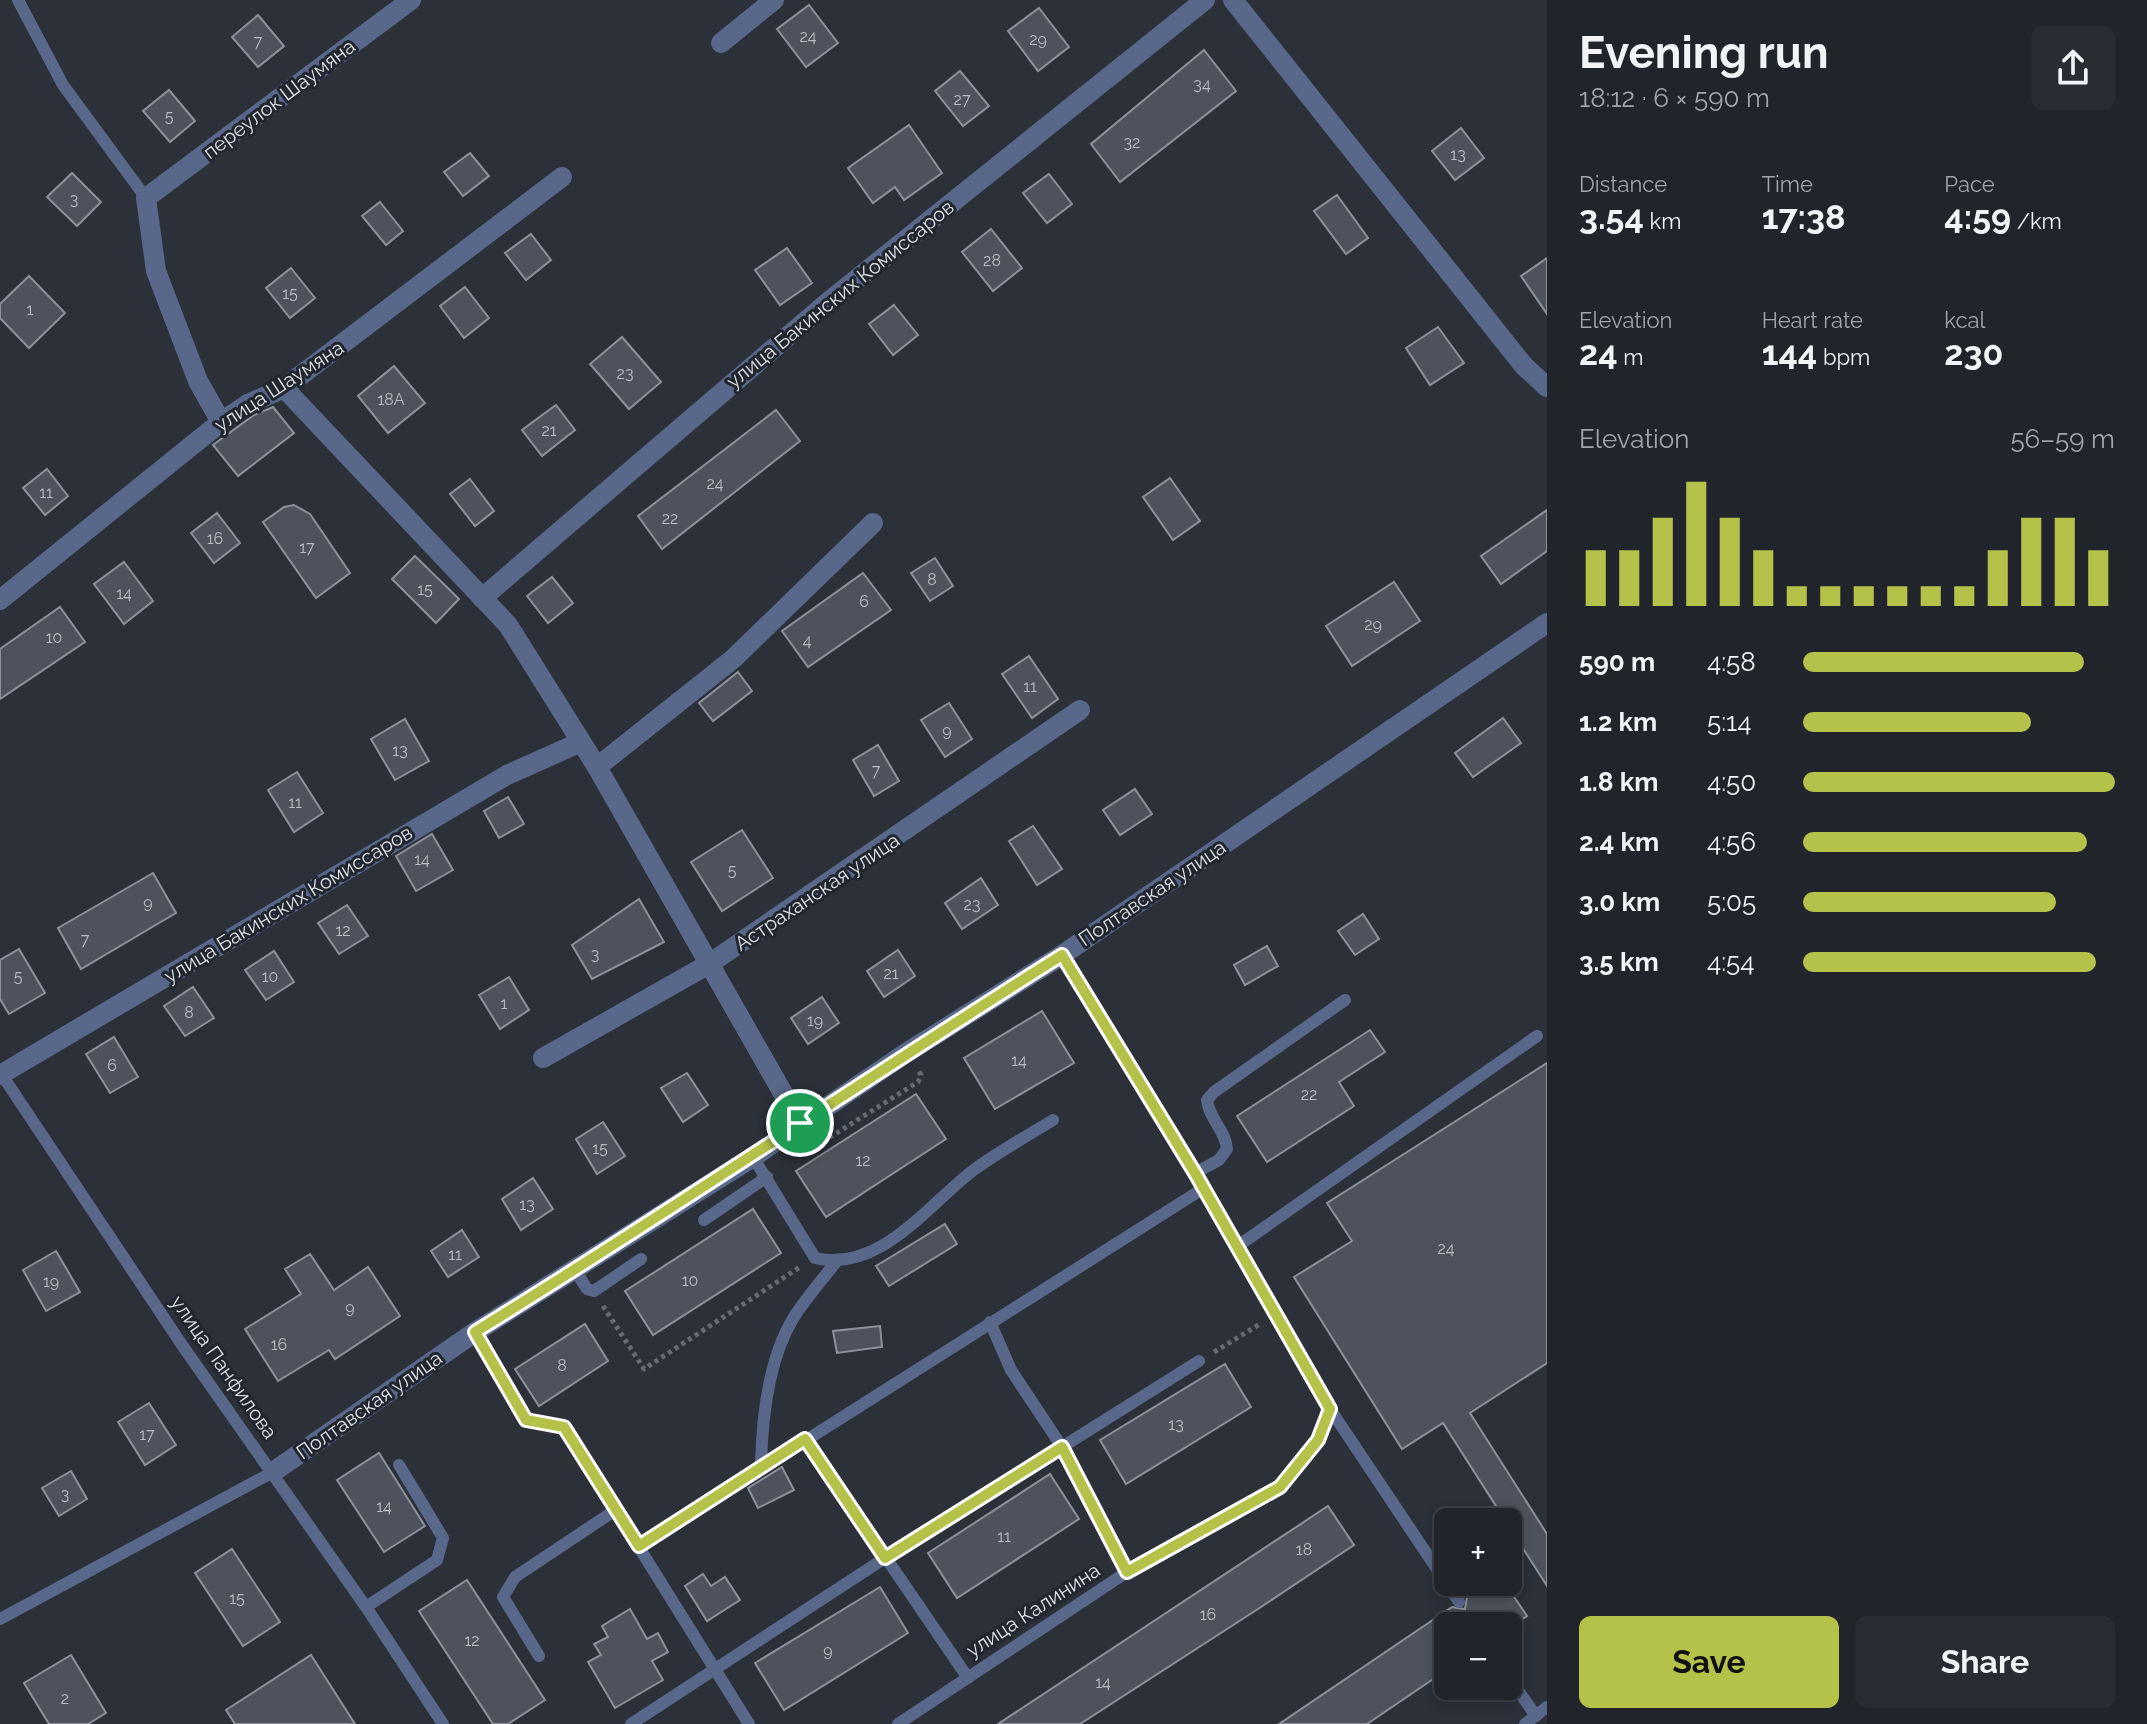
<!DOCTYPE html>
<html lang="en">
<head>
<meta charset="utf-8">
<style>
	body { margin:0; font-family:Raleway,sans-serif; background:#292c33; color:#f1f3f6; height:100vh; display:flex; flex-direction:column; font-size:30px; white-space:nowrap }
	* { box-sizing:border-box; margin:0 }
	p { font-size:26px; color:#a2a4a9 }
	.icon { flex:none; width:44px; height:44px; fill:none; stroke:currentColor; stroke-width:2; stroke-linecap:round; stroke-linejoin:round }
	.map { position:relative; flex:1; overflow:hidden }
	.details { display:flex; flex-direction:column; background:#21242b; width:600px }
	.details>* { flex:none }
	.fabs { position:absolute; left:1434px; top:1508px; display:grid; gap:16px }
	.fabs a { display:grid; place-items:center; width:88px; height:88px; border-radius:12px; background:#21242b; box-shadow:0 4px 12px #0003,0 0 0 2px #3e4147; font-size:40px }
	.pin { position:absolute; display:grid; place-items:center; width:68px; height:68px; color:#fff; margin:-34px; border:4px solid #fff; border-radius:50%; box-shadow:0 2px 8px #0007 }
	.round { display:grid; place-items:center; flex:none; width:84px; height:84px; border-radius:12px; background:#292c33 }
	.summary { display:flex; align-items:center; justify-content:space-between; height:136px; padding:0 32px }
	h1 { font-size:44px; font-weight:700; line-height:60px }
	.figures { display:grid; grid-template-columns:repeat(3,1fr); gap:12px; height:136px; padding:8px 32px }
	.figures div { display:grid; align-content:center }
	.figures b { font-size:34px; font-weight:700 }
	.figures small { font-size:22px; font-weight:400 }
	.figures p { font-size:22px }
	.chart { height:224px; padding:16px 32px }
	.chart p { display:flex; justify-content:space-between }
	.chart svg { width:100%; height:144px; margin-top:8px; stroke:#b4c24a; stroke-width:6 }
	.primary-button { display:flex; gap:16px; margin-top:auto; padding:16px 32px }
	.primary-button a { flex:1; height:92px; border-radius:12px; background:#b4c24a; color:#111; font-size:32px; font-weight:700; line-height:92px; text-align:center }
	.primary-button a+a { background:#292c33; color:#f1f3f6 }
	ul { padding:0 32px; list-style:none; font-size:26px }
	li { display:grid; grid-template-columns:128px 96px 1fr; align-items:center; height:60px }
	li i { height:20px; border-radius:10px; background:#b4c24a }
	main { display:flex; flex:1; min-height:0 }
	.map>svg:first-child { display:block }
	.building { fill:#4d525c; stroke:#8c919c; stroke-width:2 }
	.lines { fill:none; stroke-linecap:round; stroke-linejoin:round }
	.path { stroke:#666a72; stroke-width:5; stroke-dasharray:4 4; stroke-linecap:butt }
	.service { stroke:#59688a; stroke-width:12 }
	.minor { stroke:#59688a; stroke-width:20 }
	.route-casing { stroke:#fff; stroke-width:16 }
	.route { stroke:#b4c24a; stroke-width:10 }
	.labels { text-anchor:middle; dominant-baseline:central; stroke-width:6; stroke-linejoin:round; paint-order:stroke }
	.number-label { font-size:16px; fill:#babdc4 }
	.street-label { font-size:20px; fill:#dee1e7; stroke:#22262f }
</style>
</head>
<body>
<main>
<div class="map">
<svg width="1547" height="1724" viewBox="0 0 1547 1724">
	<rect width="100%" height="100%" fill="#2c3039"/>
	<g class="building">
		<polygon points="809,5 838,43 806,67 777,29"/>
		<polygon points="1039,8 1069,47 1038,71 1008,31"/>
		<polygon points="258,15 284,46 258,67 232,37"/>
		<polygon points="1204,50 1236,91 1120,182 1091,144"/>
		<polygon points="960,71 989,106 963,126 935,91"/>
		<polygon points="169,90 195,121 170,142 143,111"/>
		<polygon points="909,125 942,173 904,200 895,187 873,203 848,168"/>
		<polygon points="1461,128 1484,158 1455,180 1432,151"/>
		<polygon points="470,153 489,176 463,196 444,172"/>
		<polygon points="72,173 101,202 77,226 47,197"/>
		<polygon points="1049,174 1072,204 1047,223 1023,193"/>
		<polygon points="1337,195 1368,238 1346,254 1314,211"/>
		<polygon points="380,202 403,231 386,245 362,216"/>
		<polygon points="991,229 1022,268 993,291 962,252"/>
		<polygon points="531,234 551,260 526,280 505,253"/>
		<polygon points="787,248 812,283 780,305 755,270"/>
		<polygon points="1547,258 1547,314 1521,276"/>
		<polygon points="291,268 315,298 290,318 266,288"/>
		<polygon points="29,276 65,313 29,348 0,318 0,304"/>
		<polygon points="465,287 489,318 464,338 440,306"/>
		<polygon points="894,305 918,335 893,355 869,324"/>
		<polygon points="1438,327 1464,363 1430,385 1406,348"/>
		<polygon points="622,337 661,382 629,409 590,364"/>
		<polygon points="394,366 425,403 388,433 358,396"/>
		<polygon points="556,405 575,430 542,456 522,430"/>
		<polygon points="273,407 294,433 238,476 213,445 254,415"/>
		<polygon points="776,410 800,441 662,549 638,516"/>
		<polygon points="47,469 68,496 45,515 23,488"/>
		<polygon points="1170,478 1200,521 1173,540 1143,497"/>
		<polygon points="470,479 494,511 475,526 450,494"/>
		<polygon points="294,505 310,514 350,573 316,598 263,522 284,507"/>
		<polygon points="1547,510 1547,551 1501,584 1481,556"/>
		<polygon points="217,513 240,543 214,563 191,533"/>
		<polygon points="415,556 459,599 436,623 392,579"/>
		<polygon points="935,558 953,586 930,601 911,573"/>
		<polygon points="124,562 153,601 124,624 94,584"/>
		<polygon points="863,573 891,610 808,667 782,631"/>
		<polygon points="552,577 573,603 548,623 527,596"/>
		<polygon points="1394,582 1420,621 1352,666 1326,626"/>
		<polygon points="60,607 85,642 0,699 0,649"/>
		<polygon points="1029,656 1058,699 1032,718 1002,674"/>
		<polygon points="738,672 752,691 713,721 699,703"/>
		<polygon points="949,703 972,739 945,757 921,720"/>
		<polygon points="1503,718 1521,743 1473,777 1455,753"/>
		<polygon points="405,719 429,761 395,780 371,739"/>
		<polygon points="878,745 899,781 874,796 853,760"/>
		<polygon points="297,772 323,813 294,832 268,790"/>
		<polygon points="1135,789 1152,814 1120,835 1103,810"/>
		<polygon points="508,797 524,824 499,838 484,811"/>
		<polygon points="1033,826 1062,869 1037,885 1009,841"/>
		<polygon points="742,830 773,878 722,911 691,862"/>
		<polygon points="432,834 453,870 416,891 396,856"/>
		<polygon points="153,873 176,913 81,969 58,928"/>
		<polygon points="981,878 998,905 962,929 945,903"/>
		<polygon points="639,899 664,942 592,979 572,945"/>
		<polygon points="347,905 368,936 339,954 318,923"/>
		<polygon points="1363,914 1379,939 1355,955 1338,931"/>
		<polygon points="1267,946 1278,966 1245,985 1234,965"/>
		<polygon points="19,949 45,993 9,1014 0,999 0,960"/>
		<polygon points="898,950 915,976 884,997 867,971"/>
		<polygon points="274,951 294,982 266,1000 245,970"/>
		<polygon points="509,977 529,1010 500,1029 479,995"/>
		<polygon points="193,987 214,1018 185,1036 164,1006"/>
		<polygon points="822,997 839,1023 808,1044 791,1018"/>
		<polygon points="1042,1011 1074,1063 995,1109 964,1058"/>
		<polygon points="1370,1030 1385,1052 1339,1082 1354,1106 1267,1162 1237,1116"/>
		<polygon points="114,1037 138,1077 110,1093 86,1054"/>
		<polygon points="1547,1063 1547,1363 1470,1413 1547,1534 1547,1586 1443,1423 1402,1449 1294,1277 1352,1241 1327,1203"/>
		<polygon points="687,1073 708,1105 683,1122 661,1088"/>
		<polygon points="916,1094 946,1139 826,1217 796,1171"/>
		<polygon points="603,1122 625,1156 597,1174 576,1139"/>
		<polygon points="533,1178 553,1209 521,1230 502,1199"/>
		<polygon points="753,1209 781,1253 653,1335 625,1291"/>
		<polygon points="945,1224 957,1244 889,1286 876,1266"/>
		<polygon points="462,1230 479,1257 448,1277 431,1251"/>
		<polygon points="56,1251 80,1292 46,1311 23,1270"/>
		<polygon points="310,1254 334,1290 368,1267 400,1316 335,1359 329,1350 278,1381 245,1329 301,1294 285,1269"/>
		<polygon points="585,1324 608,1361 539,1406 515,1369"/>
		<polygon points="880,1326 882,1347 837,1353 833,1331"/>
		<polygon points="1225,1364 1251,1407 1126,1484 1100,1440"/>
		<polygon points="149,1403 176,1445 145,1465 118,1422"/>
		<polygon points="379,1453 425,1526 384,1552 337,1480"/>
		<polygon points="782,1467 794,1490 758,1508 748,1488"/>
		<polygon points="71,1471 87,1499 59,1516 42,1488"/>
		<polygon points="1050,1474 1079,1519 957,1598 928,1553"/>
		<polygon points="1328,1506 1354,1545 1258,1609 1080,1724 998,1724"/>
		<polygon points="232,1549 280,1622 243,1646 195,1573"/>
		<polygon points="703,1574 711,1586 725,1577 740,1600 707,1621 685,1586"/>
		<polygon points="467,1580 545,1700 508,1724 493,1724 419,1611"/>
		<polygon points="1489,1582 1504,1582 1527,1616 1512,1626 1448,1626 1448,1669 1367,1724 1279,1724 1452,1607 1465,1609 1467,1597"/>
		<polygon points="880,1587 908,1633 784,1710 755,1663"/>
		<polygon points="630,1609 647,1639 658,1633 668,1652 652,1661 663,1680 615,1708 588,1662 601,1655 594,1644 608,1637 602,1626"/>
		<polygon points="71,1655 106,1713 88,1724 49,1724 24,1683"/>
		<polygon points="311,1655 355,1724 235,1724 226,1710"/>
	</g>
	<g class="lines">
		<g class="path">
			<polyline points="816,1146 918,1082 921,1075 918,1070"/>
			<polyline points="603,1306 644,1369 800,1267"/>
			<polyline points="1214,1352 1260,1324"/>
		</g>
		<g class="service">
			<polyline points="18,0 63,85 146,198"/>
			<polyline points="1062,955 1195,1173 1330,1409 1459,1602"/>
			<polyline points="0,1072 182,1345 366,1607 443,1724"/>
			<path d="M753,1157l62,101c66,15 113,-54 160,-89 25,-18 52,-33 78,-49"/>
			<path d="M1195,1173l24,-13 8,-11c-1,-18 -18,-30 -20,-49l7,-8 131,-92"/>
			<polyline points="704,1220 767,1177"/>
			<polyline points="1238,1246 1537,1036"/>
			<polyline points="575,1270 587,1289 594,1291 641,1259"/>
			<polyline points="990,1322 1011,1370 1062,1447 1127,1572"/>
			<polyline points="475,1332 526,1420 564,1427 749,1724"/>
			<polyline points="805,1439 968,1678"/>
			<path d="M761,1466c1,-49 7,-107 33,-149 12,-19 28,-37 42,-55"/>
			<polyline points="639,1546 1204,1188"/>
			<polyline points="366,1607 437,1560 443,1538 399,1465"/>
			<polyline points="0,1619 273,1472"/>
			<polyline points="539,1656 503,1597 515,1577 617,1509"/>
			<polyline points="1508,1676 1536,1716"/>
			<polyline points="631,1724 885,1558 1199,1361"/>
			<polyline points="898,1724 1127,1572 1280,1487 1318,1440 1330,1409"/>
			<polyline points="1525,1724 1547,1707"/>
		</g>
		<g class="minor">
			<polyline points="1233,0 1524,366 1547,387"/>
			<polyline points="721,43 774,0"/>
			<polyline points="284,388 508,625 597,767 800,1123"/>
			<polyline points="221,422 198,381 156,271 146,198 411,0"/>
			<polyline points="482,598 828,302 1205,0"/>
			<polyline points="0,600 221,422 248,404 284,388 562,177"/>
			<polyline points="597,767 733,659 873,523"/>
			<polyline points="543,1058 709,964 1080,710"/>
			<polyline points="0,1075 507,775 581,742"/>
			<polyline points="273,1472 475,1332 753,1157 906,1053 1062,955 1547,623"/>
		</g>
	</g>
	<g class="lines">
		<g class="route-casing">
			<path id="route" d="M1062,955l133,218 135,236 -12,31 -38,47 -153,85 -65,-125 -177,111 -80,-119 -166,107 -75,-119 -38,-7 -51,-88c198,-122 390,-253 587,-377z"/>
		</g>
		<use href="#route" class="route"/>
	</g>
	<g class="labels">
		<g class="number-label">
			<text x="808" y="36">24</text>
			<text x="1038" y="39">29</text>
			<text x="258" y="41">7</text>
			<text x="1202" y="84">34</text>
			<text x="962" y="99">27</text>
			<text x="169" y="116">5</text>
			<text x="1132" y="142">32</text>
			<text x="1458" y="154">13</text>
			<text x="74" y="199">3</text>
			<text x="992" y="260">28</text>
			<text x="290" y="293">15</text>
			<text x="30" y="309">1</text>
			<text x="625" y="373">23</text>
			<text x="391" y="399">18А</text>
			<text x="549" y="430">21</text>
			<text x="715" y="483">24</text>
			<text x="46" y="492">11</text>
			<text x="670" y="518">22</text>
			<text x="215" y="538">16</text>
			<text x="307" y="547">17</text>
			<text x="932" y="579">8</text>
			<text x="425" y="589">15</text>
			<text x="124" y="593">14</text>
			<text x="864" y="601">6</text>
			<text x="1373" y="624">29</text>
			<text x="54" y="637">10</text>
			<text x="807" y="640">4</text>
			<text x="1030" y="686">11</text>
			<text x="947" y="730">9</text>
			<text x="400" y="750">13</text>
			<text x="876" y="770">7</text>
			<text x="295" y="802">11</text>
			<text x="422" y="859">14</text>
			<text x="732" y="870">5</text>
			<text x="148" y="902">9</text>
			<text x="972" y="904">23</text>
			<text x="343" y="930">12</text>
			<text x="85" y="939">7</text>
			<text x="595" y="954">3</text>
			<text x="891" y="973">21</text>
			<text x="18" y="976">5</text>
			<text x="270" y="976">10</text>
			<text x="504" y="1003">1</text>
			<text x="189" y="1012">8</text>
			<text x="815" y="1020">19</text>
			<text x="1019" y="1060">14</text>
			<text x="112" y="1065">6</text>
			<text x="1309" y="1094">22</text>
			<text x="600" y="1148">15</text>
			<text x="863" y="1160">12</text>
			<text x="527" y="1204">13</text>
			<text x="1446" y="1248">24</text>
			<text x="455" y="1254">11</text>
			<text x="690" y="1280">10</text>
			<text x="51" y="1281">19</text>
			<text x="350" y="1307">9</text>
			<text x="279" y="1344">16</text>
			<text x="562" y="1365">8</text>
			<text x="1176" y="1424">13</text>
			<text x="147" y="1434">17</text>
			<text x="65" y="1494">3</text>
			<text x="384" y="1506">14</text>
			<text x="1004" y="1536">11</text>
			<text x="1304" y="1549">18</text>
			<text x="237" y="1598">15</text>
			<text x="1208" y="1614">16</text>
			<text x="472" y="1640">12</text>
			<text x="828" y="1650">9</text>
			<text x="1103" y="1682">14</text>
			<text x="65" y="1698">2</text>
		</g>
		<g class="street-label">
			<text transform="translate(279 99) rotate(-37)">переулок Шаумяна</text>
			<text transform="translate(840 294) rotate(-39)">улица Бакинских Комиссаров</text>
			<text transform="translate(279 386) rotate(-33)">улица Шаумяна</text>
			<text transform="translate(817 892) rotate(-34)">Астраханская улица</text>
			<text transform="translate(1152 893) rotate(-34)">Полтавская улица</text>
			<text transform="translate(288 904) rotate(-31)">улица Бакинских Комиссаров</text>
			<text transform="translate(224 1367) rotate(55)">улица Панфилова</text>
			<text transform="translate(369 1405) rotate(-35)">Полтавская улица</text>
			<text transform="translate(1033 1610) rotate(-33)">улица Калинина</text>
		</g>
	</g>
</svg>
<div class="fabs">
<a>+</a>
<a>−</a>
</div>
<div class="pin" style="left:800px;top:1123px;background:#1e9e55"><svg class="icon" aria-label="arrive" viewBox="0 0 24 24"><path d="M6 21V4h12l-3 4 3 4H6"/></svg></div>
</div>
<section class="details">
<div class="summary"><div><h1>Evening run</h1><p>18:12 · 6 × 590 m</p></div><a class="round"><svg class="icon" aria-label="share" viewBox="0 0 24 24"><path d="M12 15V3M7 8l5-5 5 5M5 13v7h14v-7"/></svg></a></div>
<div class="figures">
<div><p>Distance</p><b>3.54<small> km</small></b></div>
<div><p>Time</p><b>17:38</b></div>
<div><p>Pace</p><b>4:59<small> /km</small></b></div>
</div>
<div class="figures">
<div><p>Elevation</p><b>24<small> m</small></b></div>
<div><p>Heart rate</p><b>144<small> bpm</small></b></div>
<div><p>kcal</p><b>230</b></div>
</div>
<div class="chart"><p><span>Elevation</span>56–59 m</p>
<svg viewBox="0 0 160 44" preserveAspectRatio="none"><path d="M5 44V27M15 44V27M25 44V17M35 44V6M45 44V17M55 44V27M65 44V38M75 44V38M85 44V38M95 44V38M105 44V38M115 44V38M125 44V27M135 44V17M145 44V17M155 44V27"/></svg>
</div>
<ul>
<li><b>590 m</b>4:58<i style="width:90%"></i></li>
<li><b>1.2 km</b>5:14<i style="width:73%"></i></li>
<li><b>1.8 km</b>4:50<i style="width:100%"></i></li>
<li><b>2.4 km</b>4:56<i style="width:91%"></i></li>
<li><b>3.0 km</b>5:05<i style="width:81%"></i></li>
<li><b>3.5 km</b>4:54<i style="width:94%"></i></li>
</ul>
<div class="primary-button"><a>Save</a><a>Share</a></div>
</section>
</main>
</body>
</html>
